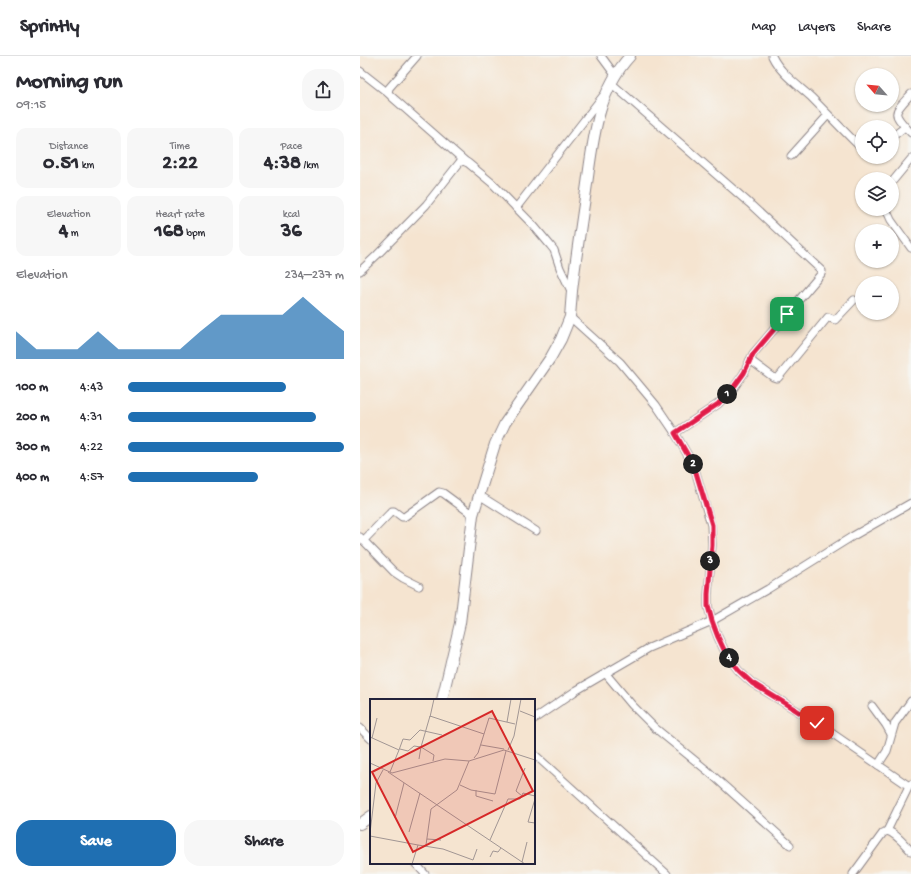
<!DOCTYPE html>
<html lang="en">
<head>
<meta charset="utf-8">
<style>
	body { margin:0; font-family:"Gochi Hand",sans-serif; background:#f7f7f7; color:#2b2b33; height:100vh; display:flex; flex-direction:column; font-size:15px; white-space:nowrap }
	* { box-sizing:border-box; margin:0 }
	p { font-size:13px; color:#7c7c81 }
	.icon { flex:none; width:22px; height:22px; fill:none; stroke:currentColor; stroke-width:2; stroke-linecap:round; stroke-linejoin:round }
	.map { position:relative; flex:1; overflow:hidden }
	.side { display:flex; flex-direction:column; background:#fff; width:360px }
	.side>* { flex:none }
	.needle { width:26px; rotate:297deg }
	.controls { position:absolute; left:495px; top:12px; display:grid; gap:8px }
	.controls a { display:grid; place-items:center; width:44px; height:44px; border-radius:50%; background:#fff; box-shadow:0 1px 3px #0004; font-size:20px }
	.pin { position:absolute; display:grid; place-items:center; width:34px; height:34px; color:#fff; margin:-17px; border-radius:8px; box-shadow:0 2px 6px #0006 }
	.km { position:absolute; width:20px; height:20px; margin:-10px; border-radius:50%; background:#222; color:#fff; font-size:11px; line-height:20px; text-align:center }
	.round { display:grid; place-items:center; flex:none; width:42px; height:42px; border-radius:16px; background:#f7f7f7 }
	.headline { display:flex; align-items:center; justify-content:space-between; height:68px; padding:0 16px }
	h1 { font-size:22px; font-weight:700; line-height:30px }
	.stats { display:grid; grid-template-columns:repeat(3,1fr); gap:6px; height:68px; padding:4px 16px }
	.stats div { display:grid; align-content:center; border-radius:10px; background:#f7f7f7; text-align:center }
	.stats b { font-size:20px; font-weight:700 }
	.stats small { font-size:11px; font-weight:400 }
	.stats p { font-size:11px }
	.chart { height:112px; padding:8px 16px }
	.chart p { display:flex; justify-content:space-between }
	.chart svg { width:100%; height:72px; margin-top:4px; fill:#1f6fb2; opacity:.7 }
	.cta { display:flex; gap:8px; margin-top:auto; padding:8px 16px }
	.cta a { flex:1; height:46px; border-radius:16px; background:#1f6fb2; color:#fff; font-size:16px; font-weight:700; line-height:46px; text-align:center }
	.cta a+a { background:#f7f7f7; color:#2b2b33 }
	ul { padding:0 16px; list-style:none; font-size:13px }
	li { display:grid; grid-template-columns:64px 48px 1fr; align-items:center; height:30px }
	li i { height:10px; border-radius:5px; background:#1f6fb2 }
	header { display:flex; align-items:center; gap:24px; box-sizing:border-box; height:56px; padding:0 20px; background:#fff; border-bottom:1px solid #e1e1e2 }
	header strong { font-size:19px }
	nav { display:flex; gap:22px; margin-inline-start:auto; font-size:14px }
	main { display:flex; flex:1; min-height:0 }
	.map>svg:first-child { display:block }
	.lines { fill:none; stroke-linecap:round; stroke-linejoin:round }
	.minor-casing { stroke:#8c8386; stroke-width:9 }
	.highway-casing { stroke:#8c8386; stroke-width:12 }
	.minor { stroke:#fff; stroke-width:7 }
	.highway { stroke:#fff; stroke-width:10 }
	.route-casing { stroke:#fff; stroke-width:8 }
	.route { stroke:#e11d48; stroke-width:5 }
	.inset-road { fill:none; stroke:#a19694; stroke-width:1 }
	.view { fill:#d62828; fill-opacity:0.15; stroke:#d62828; stroke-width:2 }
	.inset-edge { fill:none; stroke:#22223b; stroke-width:2 }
</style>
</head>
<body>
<header>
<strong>Sprintly</strong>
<nav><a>Map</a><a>Layers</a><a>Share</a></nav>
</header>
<main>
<section class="side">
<div class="headline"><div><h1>Morning run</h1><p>09:15</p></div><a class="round"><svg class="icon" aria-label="share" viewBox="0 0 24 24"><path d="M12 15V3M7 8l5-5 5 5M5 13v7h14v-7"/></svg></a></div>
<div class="stats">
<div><p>Distance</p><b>0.51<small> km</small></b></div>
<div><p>Time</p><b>2:22</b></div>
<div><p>Pace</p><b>4:38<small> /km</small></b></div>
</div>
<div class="stats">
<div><p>Elevation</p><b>4<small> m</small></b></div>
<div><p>Heart rate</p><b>168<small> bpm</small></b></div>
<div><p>kcal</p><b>36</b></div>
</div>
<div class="chart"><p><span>Elevation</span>234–237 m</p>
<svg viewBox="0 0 160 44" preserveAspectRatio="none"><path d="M0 44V27L10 38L20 38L30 38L40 27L50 38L60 38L70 38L80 38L90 27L100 17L110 17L120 17L130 17L140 6L150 17L160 27V44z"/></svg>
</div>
<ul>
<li><b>100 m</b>4:43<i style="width:73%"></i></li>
<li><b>200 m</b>4:31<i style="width:87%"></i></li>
<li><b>300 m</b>4:22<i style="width:100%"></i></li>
<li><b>400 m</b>4:57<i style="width:60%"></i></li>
</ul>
<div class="cta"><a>Save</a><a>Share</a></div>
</section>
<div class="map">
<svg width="551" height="818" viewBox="0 0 551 818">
	<rect width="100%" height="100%" fill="#f6f6f2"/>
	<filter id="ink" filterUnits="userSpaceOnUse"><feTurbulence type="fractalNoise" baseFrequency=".025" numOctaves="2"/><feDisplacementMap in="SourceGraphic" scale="8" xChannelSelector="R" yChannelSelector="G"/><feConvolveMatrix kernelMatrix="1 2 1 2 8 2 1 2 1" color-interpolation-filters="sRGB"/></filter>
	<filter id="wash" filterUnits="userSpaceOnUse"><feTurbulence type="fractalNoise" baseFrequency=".012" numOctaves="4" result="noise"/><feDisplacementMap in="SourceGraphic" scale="16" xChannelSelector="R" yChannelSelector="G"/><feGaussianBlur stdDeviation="0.9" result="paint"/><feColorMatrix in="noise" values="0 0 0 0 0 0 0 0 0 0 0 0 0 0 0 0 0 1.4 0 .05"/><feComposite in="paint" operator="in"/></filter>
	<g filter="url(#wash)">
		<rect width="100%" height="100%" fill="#f5e4d0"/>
	</g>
	<g filter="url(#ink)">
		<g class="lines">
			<g class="minor-casing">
				<g id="minor">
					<polyline points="57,0 29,32 28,37 32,41 106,106"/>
					<polyline points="241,0 255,19"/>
					<path d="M412,0c8,17 26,29 39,41 15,15 29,30 44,45l7,6"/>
					<polyline points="0,15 28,37"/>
					<polyline points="251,27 389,147 462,215 461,218 393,298 384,317 373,333 358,348 315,377"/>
					<path d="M551,38c-19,21 -19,18 0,39"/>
					<polyline points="532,81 545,71"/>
					<polyline points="431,100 468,59"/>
					<polyline points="532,126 551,103"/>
					<polyline points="156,152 229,58 243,40"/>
					<polyline points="526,153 531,164 551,192"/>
					<polyline points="0,215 17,199 66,149 100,106 104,105 108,107 132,127 174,170 190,189 194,194 200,212 211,235"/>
					<polyline points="210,261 260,306 296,349 315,377 334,410 351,469 352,489 348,539 348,550 352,565 358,581 367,600 379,615 392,627 457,667 549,730"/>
					<polyline points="390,304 413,321 416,322 418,322 468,261 475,264 494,244"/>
					<polyline points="119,439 176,475"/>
					<polyline points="0,481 3,484 5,483 32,455 34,455 42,461 44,461 79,436 83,437 113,459"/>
					<polyline points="3,484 34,516 43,522 59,530"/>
					<polyline points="246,618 272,649 295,672 349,716 430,789"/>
					<polyline points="512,650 526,669 531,678"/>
					<polyline points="174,663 217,634 289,592 352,565 408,533 493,480 551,447"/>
					<polyline points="0,672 11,683"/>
					<polyline points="174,698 307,818"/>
					<polyline points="518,709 527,695 535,667 551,645"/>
					<polyline points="527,775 549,730 551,728"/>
					<polyline points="55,807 65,818"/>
					<path d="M493,818l30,-41 4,-2c9,2 17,13 24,20"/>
				</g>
			</g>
			<g class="highway-casing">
				<g id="highway">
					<path d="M82,644l18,-77 13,-108 22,-71 10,-21 46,-66 10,-18 9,-22 2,-26c4,-34 9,-67 14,-100 7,-48 10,-98 44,-135"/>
					<polyline points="0,768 11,760"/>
				</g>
			</g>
			<use href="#minor" class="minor"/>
			<use href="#highway" class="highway"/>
		</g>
	</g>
	<g class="lines" filter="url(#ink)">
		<g class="route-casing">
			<polyline id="route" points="427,258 393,298 384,317 373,332 366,340 358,348 315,377 334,410 352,469 352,489 348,538 348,550 352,565 358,581 367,600 379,615 392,627 457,667"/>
		</g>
		<use href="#route" class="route"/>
	</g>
	<g transform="translate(10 643)">
		<rect width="165" height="165" fill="#f5e4d0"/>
		<path class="inset-road" d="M150,12l15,6M60,18l4,-18M137,23l4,-23M114,35l5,-16 26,6M0,38l29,13 -9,22M2,39l5,-20M111,46l23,4M30,50l8,2 6,-5 7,1M29,51l4,-11 7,1 10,-10 22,5M138,51l6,-14 7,-37M49,60l2,-12M63,62l1,-6 -13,-8 9,-31 54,18 -6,19 -4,5M0,64l22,10 53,-14 24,2 35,-11 31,10M18,73l137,92M90,86l11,5 24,4 11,-43M106,91v6l17,5M152,97l-6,-5 9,-23M165,100l-7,23 7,1M25,119l9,-35M39,133l11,-39M0,134l6,-50 7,-13M0,137l48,9 -6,19M57,140l14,1M120,141l18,-41h12l3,-6 12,3M48,146l25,4 30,11 4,-11M56,146l5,-36 26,-19 12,-29M120,158l3,-6 5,1 3,-4M152,163l5,-20"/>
		<path class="view" d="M122,12l41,80 -120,61 -41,-80z"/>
		<rect width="165" height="165" class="inset-edge"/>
	</g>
</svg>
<div class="controls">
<a><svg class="needle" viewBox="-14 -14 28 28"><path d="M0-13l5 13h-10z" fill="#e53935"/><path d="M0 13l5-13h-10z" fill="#7c7c81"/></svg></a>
<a><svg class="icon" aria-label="locate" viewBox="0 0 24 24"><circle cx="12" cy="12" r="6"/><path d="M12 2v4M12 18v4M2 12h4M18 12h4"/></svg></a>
<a><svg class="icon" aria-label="layers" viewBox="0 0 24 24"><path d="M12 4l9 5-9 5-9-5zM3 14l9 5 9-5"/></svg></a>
<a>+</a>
<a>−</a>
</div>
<div class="pin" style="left:427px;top:258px;background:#1e9e55"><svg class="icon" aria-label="arrive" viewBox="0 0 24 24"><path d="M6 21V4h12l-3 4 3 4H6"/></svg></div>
<div class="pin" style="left:457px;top:667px;background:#d93025"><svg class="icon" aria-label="check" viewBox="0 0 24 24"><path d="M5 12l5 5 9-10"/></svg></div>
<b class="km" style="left:367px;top:338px">1</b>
<b class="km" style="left:333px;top:408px">2</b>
<b class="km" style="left:350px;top:505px">3</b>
<b class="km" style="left:369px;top:602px">4</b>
</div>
</main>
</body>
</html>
